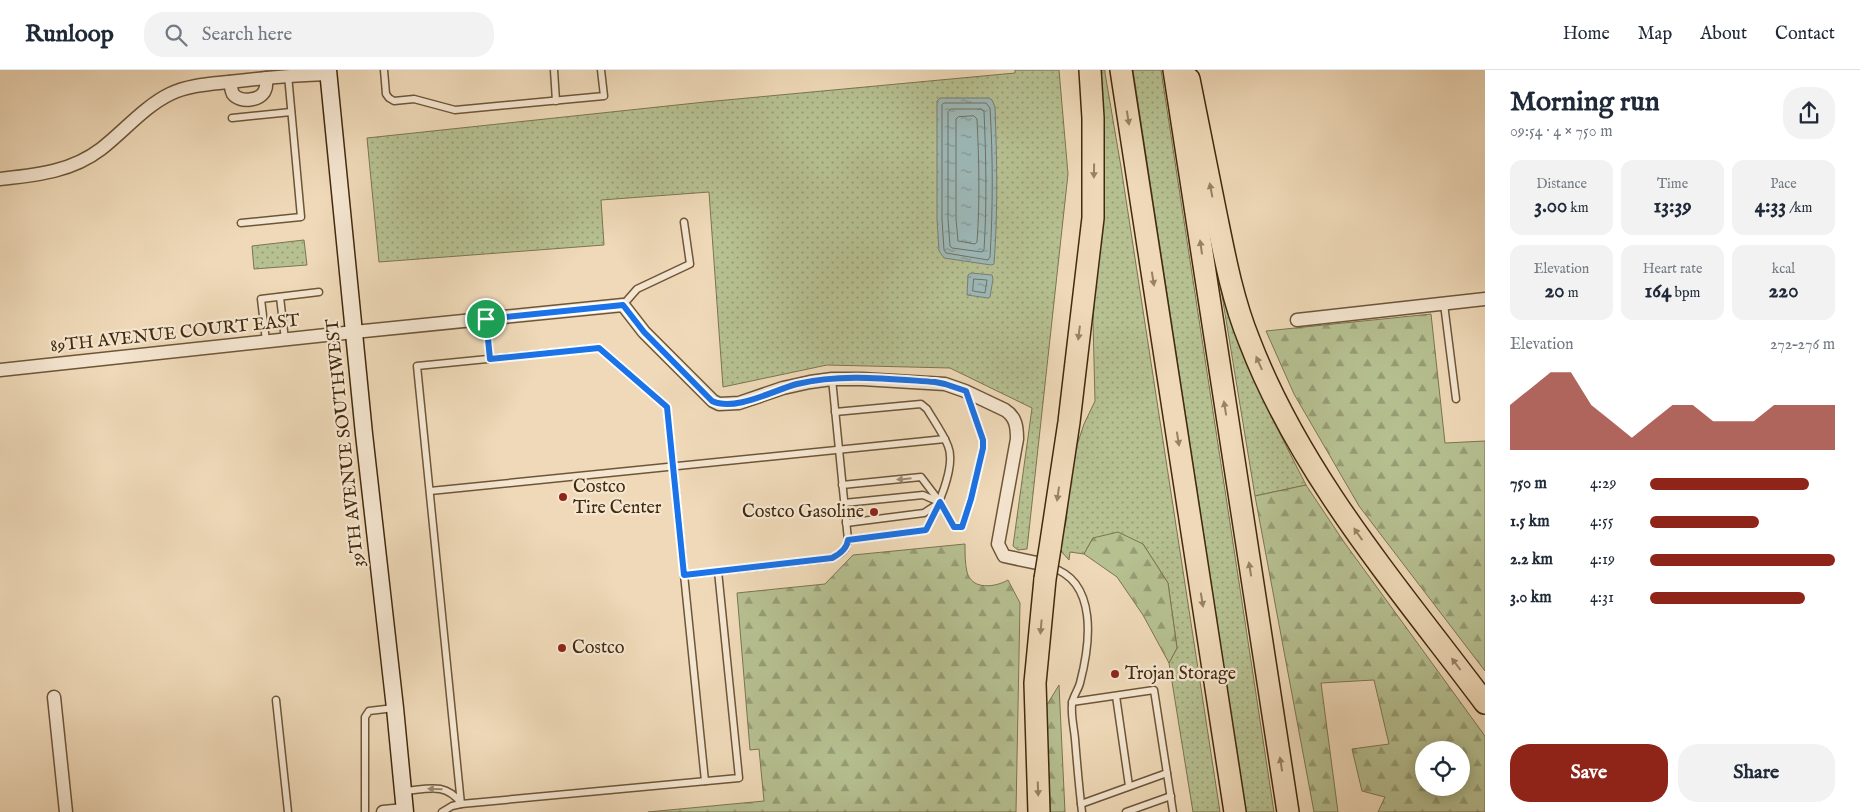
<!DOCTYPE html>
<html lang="en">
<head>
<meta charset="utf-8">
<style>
	body { margin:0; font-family:"IM FELL English",serif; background:#f2f2f3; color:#1f2937; height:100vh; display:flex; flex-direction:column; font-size:19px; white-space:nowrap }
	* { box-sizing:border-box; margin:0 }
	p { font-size:16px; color:#747a83 }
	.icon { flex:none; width:28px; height:28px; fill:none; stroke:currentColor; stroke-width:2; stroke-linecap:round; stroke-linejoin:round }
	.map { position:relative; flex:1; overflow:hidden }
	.drawer { display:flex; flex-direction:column; background:#fff; width:375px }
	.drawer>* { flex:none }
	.fabs { position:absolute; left:1415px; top:671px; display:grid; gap:10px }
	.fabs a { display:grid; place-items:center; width:55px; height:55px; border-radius:50%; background:#fff; box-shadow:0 2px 12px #0003; font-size:25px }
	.pin { position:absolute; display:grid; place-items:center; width:42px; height:42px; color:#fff; margin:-21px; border:2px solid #fff; border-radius:50%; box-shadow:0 1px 5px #0007 }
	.round { display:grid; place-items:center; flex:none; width:52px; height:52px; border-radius:20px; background:#f2f2f3 }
	.overview { display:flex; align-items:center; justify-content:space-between; height:85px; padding:0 25px }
	h1 { font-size:28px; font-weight:700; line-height:38px }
	.stats { display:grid; grid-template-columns:repeat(3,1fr); gap:8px; height:85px; padding:5px 25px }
	.stats div { display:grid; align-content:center; border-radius:12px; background:#f2f2f3; text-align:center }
	.stats b { font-size:21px; font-weight:700 }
	.stats small { font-size:14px; font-weight:400 }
	.stats p { font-size:14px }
	.chart { height:140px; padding:10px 25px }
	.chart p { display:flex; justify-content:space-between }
	.chart svg { width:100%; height:90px; margin-top:5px; fill:#8f2418; opacity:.7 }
	.cta { display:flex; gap:10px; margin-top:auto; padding:10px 25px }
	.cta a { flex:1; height:58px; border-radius:20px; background:#8f2418; color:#fff; font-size:20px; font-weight:700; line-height:58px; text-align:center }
	.cta a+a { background:#f2f2f3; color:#1f2937 }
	ul { padding:0 25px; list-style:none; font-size:16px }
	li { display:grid; grid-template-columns:80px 60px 1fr; align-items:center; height:38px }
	li i { height:12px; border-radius:6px; background:#8f2418 }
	header { display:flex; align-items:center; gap:30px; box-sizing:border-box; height:70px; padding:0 25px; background:#fff; border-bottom:1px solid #e0e1e3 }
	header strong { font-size:24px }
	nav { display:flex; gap:28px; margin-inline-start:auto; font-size:18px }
	.search { width:350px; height:45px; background:#f2f2f3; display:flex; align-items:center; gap:12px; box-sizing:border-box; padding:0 18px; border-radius:20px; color:#747a83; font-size:19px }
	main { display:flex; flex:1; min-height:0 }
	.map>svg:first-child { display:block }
	.green { fill:url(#green-dots); stroke:#7c7550 }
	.forest { fill:url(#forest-firs); stroke:#7c7550; fill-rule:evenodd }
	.water { fill:url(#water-ripples); stroke:#797f73 }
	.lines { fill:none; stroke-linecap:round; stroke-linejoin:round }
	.shore { stroke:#707162; stroke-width:1 }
	.service-casing { stroke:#6d5638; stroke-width:9 }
	.minor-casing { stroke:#6d5638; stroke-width:15 }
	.secondary-casing { stroke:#422a0e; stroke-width:19 }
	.motorway-casing { stroke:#422a0e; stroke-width:24 }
	.service { stroke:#f5e6d1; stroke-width:6 }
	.minor { stroke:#f5e6d1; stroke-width:12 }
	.secondary { stroke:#f5e6d1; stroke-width:16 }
	.motorway { stroke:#efd9b8; stroke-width:21 }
	.motorway-bridge-casing { stroke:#422a0e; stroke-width:24; stroke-linecap:butt }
	.motorway-bridge { stroke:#efd9b8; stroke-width:21 }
	.oneway { fill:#988263 }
	.oneway2 { fill:#9c8870 }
	.route-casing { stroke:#fff; stroke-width:10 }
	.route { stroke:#1a73e8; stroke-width:6 }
	.poi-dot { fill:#8f2418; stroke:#f5e6d1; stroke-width:2 }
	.labels { text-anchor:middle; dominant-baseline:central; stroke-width:4.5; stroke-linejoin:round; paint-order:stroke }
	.street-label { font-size:18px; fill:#422a0e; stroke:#f5e6d1 }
	.poi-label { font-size:18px; fill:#422a0e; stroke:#f5e6d1; text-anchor:start }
</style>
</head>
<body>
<header>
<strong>Runloop</strong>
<div class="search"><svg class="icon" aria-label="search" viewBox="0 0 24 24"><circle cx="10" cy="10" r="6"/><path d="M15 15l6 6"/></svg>Search here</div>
<nav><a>Home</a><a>Map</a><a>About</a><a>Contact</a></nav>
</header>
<main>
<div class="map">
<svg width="1485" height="742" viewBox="0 0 1485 742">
	<defs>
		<pattern id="green-dots" width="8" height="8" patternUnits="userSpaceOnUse" patternTransform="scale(1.25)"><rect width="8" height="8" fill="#b6c091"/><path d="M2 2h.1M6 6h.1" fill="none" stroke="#969c75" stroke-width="1.8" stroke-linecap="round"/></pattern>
		<pattern id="forest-firs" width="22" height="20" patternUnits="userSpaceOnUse" patternTransform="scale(1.25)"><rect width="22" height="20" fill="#b6c091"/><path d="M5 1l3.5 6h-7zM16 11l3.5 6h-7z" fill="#969c75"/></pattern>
		<pattern id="water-ripples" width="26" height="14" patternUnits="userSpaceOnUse" patternTransform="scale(1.25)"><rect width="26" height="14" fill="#9db8b7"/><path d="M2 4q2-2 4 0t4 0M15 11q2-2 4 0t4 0" fill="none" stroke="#829693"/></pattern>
	</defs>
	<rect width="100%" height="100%" fill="#efd9b8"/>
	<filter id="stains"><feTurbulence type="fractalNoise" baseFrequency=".004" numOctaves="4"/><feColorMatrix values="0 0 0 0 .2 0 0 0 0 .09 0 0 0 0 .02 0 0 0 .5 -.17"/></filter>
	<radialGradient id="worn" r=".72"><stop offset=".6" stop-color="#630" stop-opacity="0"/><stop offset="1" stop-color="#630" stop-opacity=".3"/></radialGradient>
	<g class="green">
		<polygon points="1015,0 1059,0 1068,104 1027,479 1018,480 1013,476 1032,338 950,298 827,295 723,317 709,122 601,130 604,175 379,192 367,68 705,32 1015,3"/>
		<polygon points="1100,0 1105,0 1105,3 1121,97 1220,742 1193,742 1169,593 1177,578 1168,513 1143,474 1093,468 1084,484 1070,482 1069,490 1059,479 1066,452 1072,390 1084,354 1095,331 1093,251 1100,147"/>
		<polygon points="1133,0 1161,0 1274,742 1246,742"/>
		<polygon points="304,170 307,195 254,199 252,176"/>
		<polygon points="1217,195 1246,283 1274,352 1306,415 1255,426"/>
	</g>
	<g class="forest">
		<polygon points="1431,244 1445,373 1485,371 1485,601 1359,436 1294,324 1266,261"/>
		<path d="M1306,415l38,57 141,194v76h-107l7,-15 -23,-6 -10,-42 37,-5 -15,-64 -53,3 17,129h-24l-59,-316zM1424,680h37v38h-37z"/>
		<polygon points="1118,462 1143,474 1168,513 1177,578 1169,593 1143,545 1117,507 1084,484 1093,468"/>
		<path d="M965,474c0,9 0,20 2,28 5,19 29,15 41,8l12,23 -4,209h-368l116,-11 -5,-52 -9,1 -13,-157 88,-9 28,-29z"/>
		<polygon points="1059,615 1065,742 1048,742 1045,638"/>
	</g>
	<g class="water">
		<path d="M940,28h49l3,2 3,7c2,53 3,105 -1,157l-3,1 -47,-7 -5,-7 -2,-32v-118z"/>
		<polygon points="971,203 992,205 993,209 990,227 988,228 967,225 968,205"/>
	</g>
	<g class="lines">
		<g class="shore">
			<path d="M944,33h42l4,5c3,50 3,100 0,149l-2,3 -42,-7 -2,-3 -2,-31v-114z"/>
			<path d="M951,39h30l3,2c2,46 3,93 0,139l-2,2 -30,-4 -2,-2 -2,-27v-107z"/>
			<path d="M974,46l3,3c2,41 3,82 0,123l-2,2 -17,-3 -2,-22v-100l2,-2z"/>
			<polygon points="974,209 987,210 985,223 973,221"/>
		</g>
		<g class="service-casing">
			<g id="service">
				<polyline points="384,0 386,24 389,28 394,31 414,29 455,40 604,26 601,0"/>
				<polyline points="554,0 556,31"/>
				<polyline points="232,48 291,42"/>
				<polyline points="241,153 301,147 288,5"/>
				<polyline points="280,227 285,270"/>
				<polyline points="1444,234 1456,329"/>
				<polyline points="623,235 637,219 690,194 684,152"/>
				<polyline points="486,249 490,289"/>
				<polyline points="266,271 261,229 319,222"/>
				<path d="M835,342l86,-8 6,5c7,12 16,24 21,37 9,21 -12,64 -22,84l-78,10"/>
				<polyline points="842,415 921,407 940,432 954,457 962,457 971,429 983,378 983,369 966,322"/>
				<polyline points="430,421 945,369"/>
				<polyline points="844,433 923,425 939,432"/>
				<polyline points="846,453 924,443 939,433"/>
				<path d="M1050,497c49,14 40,78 30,116 -2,8 -8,14 -8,22 -1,11 2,23 3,34 2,24 4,49 7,73"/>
				<path d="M684,505l142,-16c11,-2 21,-7 22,-19l-16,-161"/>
				<polyline points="1116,626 1129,716"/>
				<polyline points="276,630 288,742"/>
				<polyline points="1072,632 1154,620 1173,742"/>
				<path d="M404,721c24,-2 41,-9 57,12"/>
				<polyline points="461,734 417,296 599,278 667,337 705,711"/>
				<polyline points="1081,734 1167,703"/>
				<polyline points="365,742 365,647 369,641 394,638"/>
				<polyline points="442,742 452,736 461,734 739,708 718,501"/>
				<polyline points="1126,742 1171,726"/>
			</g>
		</g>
		<g class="minor-casing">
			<g id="minor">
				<path d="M230,12c1,4 1,8 3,12 7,9 28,7 32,-4 2,-4 1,-8 1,-12"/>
				<path d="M0,109c36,-4 71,-7 101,-30 22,-17 44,-43 69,-55 18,-9 40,-10 59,-12 33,-4 66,-7 99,-8"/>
				<polyline points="1297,250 1485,229"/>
				<path d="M0,300l354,-38 269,-27 21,27 69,69 6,3 20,-1 44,-15 27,-6 22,-3h30l83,5 20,7 40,19c11,7 12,17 12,29l-19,105 6,12 33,7"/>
				<polyline points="54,627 66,742"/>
				<polyline points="383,742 405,740"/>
			</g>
		</g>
		<g class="secondary-casing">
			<polyline id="secondary" points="328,0 364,364 395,638 405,742"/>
		</g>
		<g class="motorway-casing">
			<g id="motorway">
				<polyline points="1121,0 1235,742"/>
				<polyline points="1174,0 1288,742"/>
				<path d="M1189,9c9,43 17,87 26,130 9,44 17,89 34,131 52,136 150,248 236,363"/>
				<polyline points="1050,478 1069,352 1093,148 1093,48 1090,0"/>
				<polyline points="1039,742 1035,613 1045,509"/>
			</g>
		</g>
		<use href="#service" class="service"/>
		<use href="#minor" class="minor"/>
		<use href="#secondary" class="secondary"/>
		<use href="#motorway" class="motorway"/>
		<g class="motorway-bridge-casing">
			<polyline id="motorway-bridge" points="1045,509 1050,478"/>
		</g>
		<use href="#motorway-bridge" class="motorway-bridge"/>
	</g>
	<defs><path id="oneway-solid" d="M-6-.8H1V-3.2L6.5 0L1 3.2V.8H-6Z" transform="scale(1.25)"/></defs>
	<g class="oneway">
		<use href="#oneway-solid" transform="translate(1128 48) rotate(81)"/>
		<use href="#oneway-solid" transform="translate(1094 101) rotate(91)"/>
		<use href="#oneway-solid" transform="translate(1211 120) rotate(-101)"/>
		<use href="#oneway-solid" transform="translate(1201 177) rotate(-98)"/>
		<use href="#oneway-solid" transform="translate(1153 209) rotate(81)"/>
		<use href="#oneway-solid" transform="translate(1079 263) rotate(97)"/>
		<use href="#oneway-solid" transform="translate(1259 293) rotate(-114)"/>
		<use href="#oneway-solid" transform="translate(1225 338) rotate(-99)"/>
		<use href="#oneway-solid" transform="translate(1178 369) rotate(81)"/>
		<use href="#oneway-solid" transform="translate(1058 424) rotate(98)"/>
		<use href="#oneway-solid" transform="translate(1358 464) rotate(-125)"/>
		<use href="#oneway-solid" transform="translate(1250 499) rotate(-99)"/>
		<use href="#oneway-solid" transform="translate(1202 530) rotate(81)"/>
		<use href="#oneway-solid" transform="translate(1041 557) rotate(95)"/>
		<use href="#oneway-solid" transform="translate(1456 594) rotate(-127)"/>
		<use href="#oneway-solid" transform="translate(1281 694) rotate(-99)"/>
		<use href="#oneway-solid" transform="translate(1038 719) rotate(88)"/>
	</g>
	<g class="oneway2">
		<use href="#oneway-solid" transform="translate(904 409) rotate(174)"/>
		<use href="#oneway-solid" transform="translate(435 719) rotate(-179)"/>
	</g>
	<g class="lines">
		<g class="route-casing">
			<path id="route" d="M623,235l21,27 68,69c23,11 62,-11 85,-17 44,-11 93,-5 138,-2l10,2 21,7 17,49v8l-12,51 -9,28h-8l-14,-25 -14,28 -78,10c-1,9 -8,14 -16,18l-148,17 -17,-168 -68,-59 -109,11 -4,-40z"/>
		</g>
		<use href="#route" class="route"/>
	</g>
	<g class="poi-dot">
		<circle cx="563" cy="427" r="5"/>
		<circle cx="874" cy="442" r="5"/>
		<circle cx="562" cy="578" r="5"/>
		<circle cx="1115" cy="604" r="5"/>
	</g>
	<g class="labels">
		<g class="street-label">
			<text transform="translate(175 264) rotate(-6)">89TH AVENUE COURT EAST</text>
			<text transform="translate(346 373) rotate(-96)">39TH AVENUE SOUTHWEST</text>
		</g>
		<g class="poi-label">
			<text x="573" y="417">Costco<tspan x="573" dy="21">Tire Center</tspan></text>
			<text x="864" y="442" text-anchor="end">Costco Gasoline</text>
			<text x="572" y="578">Costco</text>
			<text x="1125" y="604">Trojan Storage</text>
		</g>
	</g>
	<rect width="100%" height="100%" filter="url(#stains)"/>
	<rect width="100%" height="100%" fill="url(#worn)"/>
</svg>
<div class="fabs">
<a><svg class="icon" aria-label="locate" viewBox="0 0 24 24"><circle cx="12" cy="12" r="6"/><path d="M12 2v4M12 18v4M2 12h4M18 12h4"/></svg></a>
</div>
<div class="pin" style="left:486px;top:249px;background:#1e9e55"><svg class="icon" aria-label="arrive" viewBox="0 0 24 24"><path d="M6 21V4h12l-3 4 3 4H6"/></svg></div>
</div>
<section class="drawer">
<div class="overview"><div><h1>Morning run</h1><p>09:54 · 4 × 750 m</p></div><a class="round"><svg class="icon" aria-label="share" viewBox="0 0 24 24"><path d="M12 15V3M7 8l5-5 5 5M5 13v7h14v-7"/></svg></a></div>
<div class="stats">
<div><p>Distance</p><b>3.00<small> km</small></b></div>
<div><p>Time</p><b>13:39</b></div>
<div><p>Pace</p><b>4:33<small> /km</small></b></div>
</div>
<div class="stats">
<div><p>Elevation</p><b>20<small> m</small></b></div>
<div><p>Heart rate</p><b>164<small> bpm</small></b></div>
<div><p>kcal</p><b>220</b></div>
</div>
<div class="chart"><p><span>Elevation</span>272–276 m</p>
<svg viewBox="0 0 160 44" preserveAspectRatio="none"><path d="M0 44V22L10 14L20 6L30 6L40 22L50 30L60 38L70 30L80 22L90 22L100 30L110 30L120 30L130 22L140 22L150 22L160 22V44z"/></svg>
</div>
<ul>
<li><b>750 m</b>4:29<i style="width:86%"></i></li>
<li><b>1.5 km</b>4:55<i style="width:59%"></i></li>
<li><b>2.2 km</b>4:19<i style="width:100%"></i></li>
<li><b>3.0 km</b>4:31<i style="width:84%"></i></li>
</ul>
<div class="cta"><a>Save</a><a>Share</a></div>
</section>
</main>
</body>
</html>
